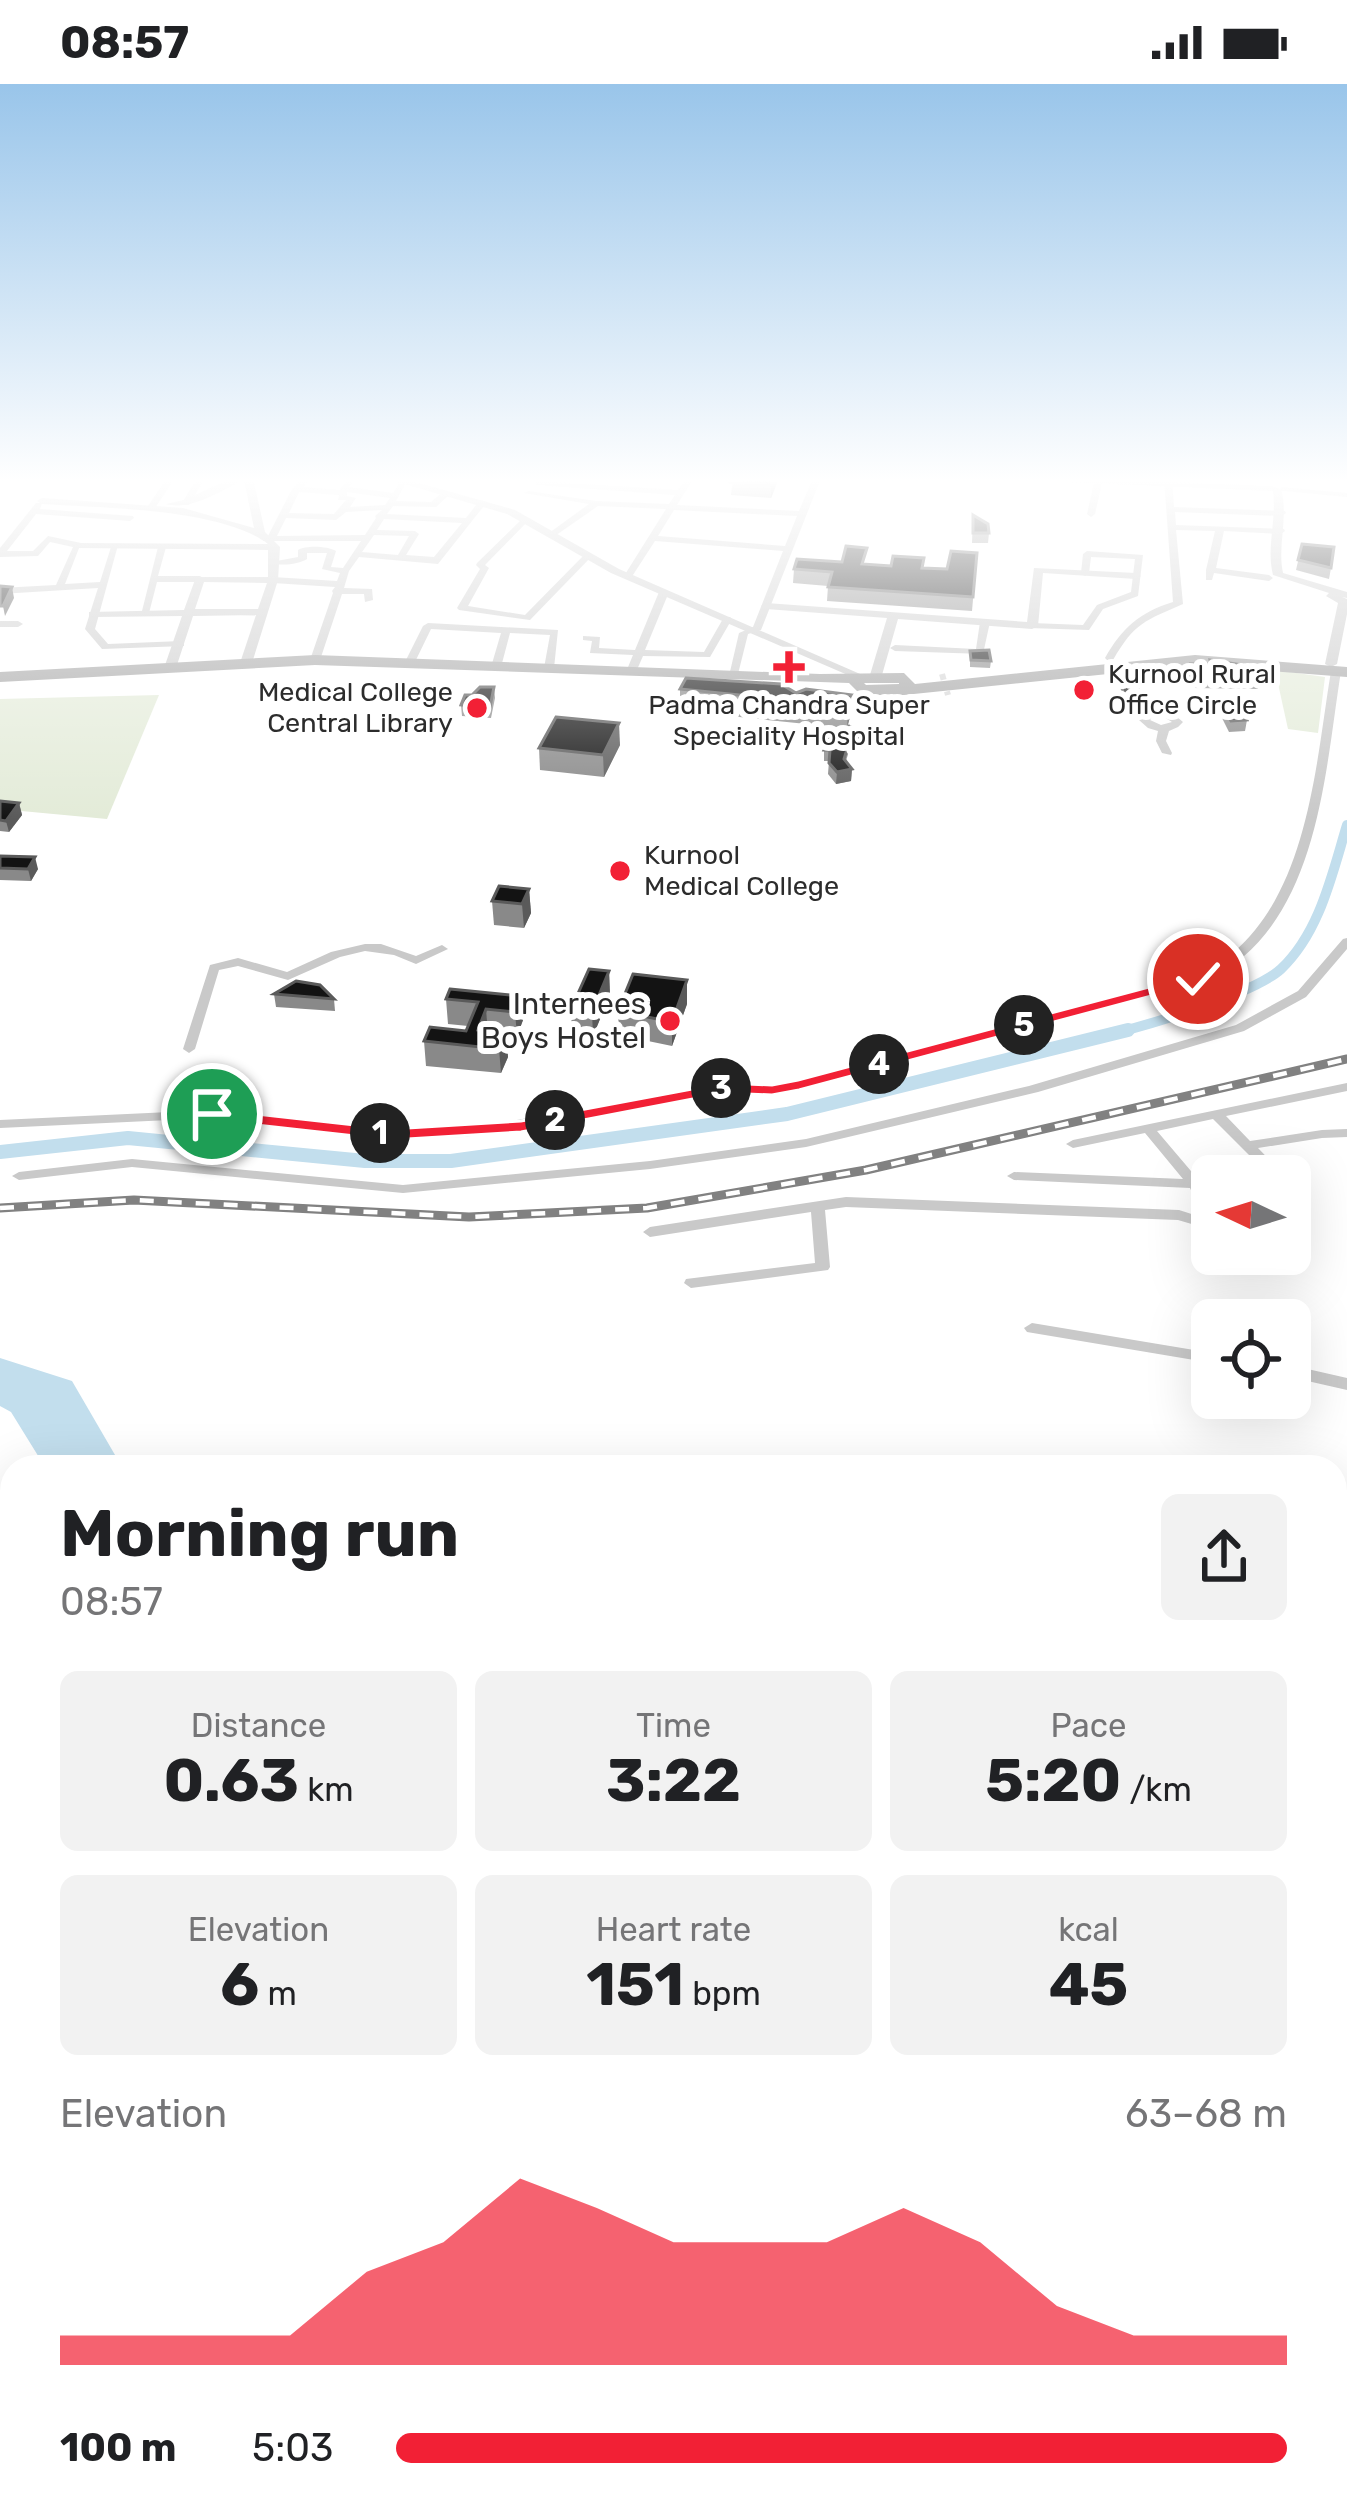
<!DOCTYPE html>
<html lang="en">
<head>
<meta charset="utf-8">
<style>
	body { margin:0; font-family:Rubik,sans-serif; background:#f2f2f2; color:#202124; height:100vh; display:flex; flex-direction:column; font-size:45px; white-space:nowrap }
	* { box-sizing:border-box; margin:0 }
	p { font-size:39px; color:#757577 }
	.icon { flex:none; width:66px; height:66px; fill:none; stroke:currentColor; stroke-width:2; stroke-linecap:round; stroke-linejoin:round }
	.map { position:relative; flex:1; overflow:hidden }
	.drawer { position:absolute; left:0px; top:1371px; width:1347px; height:1065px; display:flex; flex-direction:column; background:#fff; border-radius:36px 36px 0 0; box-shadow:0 12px 48px #0002 }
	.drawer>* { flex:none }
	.needle { width:78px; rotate:274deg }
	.buttons { position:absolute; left:1191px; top:1071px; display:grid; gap:24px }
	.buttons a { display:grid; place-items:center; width:120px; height:120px; border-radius:18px; background:#fff; box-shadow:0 12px 48px #0002; font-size:60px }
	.pin { position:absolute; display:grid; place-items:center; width:102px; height:102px; color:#fff; margin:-51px; border:6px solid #fff; border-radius:50%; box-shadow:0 3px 12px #0007 }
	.km { position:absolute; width:60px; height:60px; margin:-30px; border-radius:50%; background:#222; color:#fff; font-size:33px; line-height:60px; text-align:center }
	.round { display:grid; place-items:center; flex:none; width:126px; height:126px; border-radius:18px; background:#f2f2f2 }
	.headline { display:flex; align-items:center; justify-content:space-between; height:204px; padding:0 60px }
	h1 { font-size:66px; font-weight:700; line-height:90px }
	.figures { display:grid; grid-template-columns:repeat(3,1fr); gap:18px; height:204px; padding:12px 60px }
	.figures div { display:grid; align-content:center; border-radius:18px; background:#f2f2f2; text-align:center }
	.figures b { font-size:60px; font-weight:700 }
	.figures small { font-size:33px; font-weight:400 }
	.figures p { font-size:33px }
	.chart { height:336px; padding:24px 60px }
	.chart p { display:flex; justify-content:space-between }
	.chart svg { width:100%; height:216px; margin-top:12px; fill:#f22035; opacity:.7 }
	ul { padding:0 60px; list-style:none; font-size:39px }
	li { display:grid; grid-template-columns:192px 144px 1fr; align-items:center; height:90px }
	li i { height:30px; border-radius:15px; background:#f22035 }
	.status { display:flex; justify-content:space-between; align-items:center; height:84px; padding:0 60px; background:#fff; direction:ltr }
	.status svg { height:33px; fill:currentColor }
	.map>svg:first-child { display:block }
	.green { fill:#e3ebd8 }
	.water { fill:#c2deed }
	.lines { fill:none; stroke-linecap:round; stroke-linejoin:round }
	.canal-far1 { stroke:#c2deed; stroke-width:10 }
	.canal { stroke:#c2deed; stroke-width:14 }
	.river { fill:#c2deed; fill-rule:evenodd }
	.pedestrian-tunnel { stroke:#d5d5d5; stroke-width:6; stroke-dasharray:6 3; stroke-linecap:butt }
	.minor { fill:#c9c9c9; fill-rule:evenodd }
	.tertiary { fill:#c9c9c9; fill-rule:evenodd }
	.secondary { fill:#b6b6b6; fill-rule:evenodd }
	.primary { fill:#a4a4a4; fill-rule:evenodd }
	.rail-casing { stroke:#818181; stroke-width:9 }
	.rail { stroke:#fff; stroke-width:4.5; stroke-dasharray:14; stroke-linecap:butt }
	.wall { fill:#898989 }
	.shaded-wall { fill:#5a5a5a }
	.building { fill:#131313; stroke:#5a5a5a; stroke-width:3 }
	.route { fill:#f22035; stroke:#fff; stroke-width:3 }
	.poi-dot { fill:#f22035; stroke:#fff; stroke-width:4.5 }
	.labels { text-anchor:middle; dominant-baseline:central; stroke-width:12; stroke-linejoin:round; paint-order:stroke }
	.far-poi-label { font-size:27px; fill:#2c2c2c; stroke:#fff; text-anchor:start }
	.poi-label { font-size:30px; fill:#2c2c2c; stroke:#fff; text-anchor:end }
</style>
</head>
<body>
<div class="status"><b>08:57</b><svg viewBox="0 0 49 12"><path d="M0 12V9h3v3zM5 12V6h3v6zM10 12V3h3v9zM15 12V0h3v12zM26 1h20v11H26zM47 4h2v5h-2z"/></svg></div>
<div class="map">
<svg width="1347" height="2435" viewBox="0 0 1347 2435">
	<rect width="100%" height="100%" fill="#fff"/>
	<g class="green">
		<polygon points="1275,586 1325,593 1318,649 1288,645"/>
		<polygon points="159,611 107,735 0,725 0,615"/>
	</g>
	<g class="water">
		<polygon points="0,1274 72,1297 122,1383 45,1383 11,1328 0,1322"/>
		<polygon points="1347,1569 1347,1721 1335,1725 1335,1574"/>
		<polygon points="0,2200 12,2217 12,2376 0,2364"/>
	</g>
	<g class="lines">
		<path class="canal-far1" d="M1115,949c37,-9 140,-40 166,-64 39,-37 51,-95 66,-144"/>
		<polyline class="canal" points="0,1068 128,1054 365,1077 451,1077 787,1030 1128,946"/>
		<polygon class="river" points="177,2424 228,2424 232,2435 181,2435"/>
		<polyline class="pedestrian-tunnel" points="942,590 948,611"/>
		<g class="minor">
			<polygon points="167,394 175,394 155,424 149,424 148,422"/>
			<polygon points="197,394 205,394 189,421 183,421 182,419"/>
			<path d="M304,394h9l-10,9 37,3 7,-12h9l-7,9 44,6 8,-12h6l-11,20 35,1 13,-11 7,2 -15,14 -43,-1 -6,8 79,4 14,-18 7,2 -49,62 -79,-7 -10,14 -5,17 28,1 1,11 -8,2 -1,-8h-22l-22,66 -5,3 -5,-3 23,-67 -1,-2 3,-4 -62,-4 -4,-3 4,-3 64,4 3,-8 -18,-4 5,-16h-20v6c-8,5 -28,8 -36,3l27,-5v-7c8,-5 30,-4 38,1l-5,16 12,1 18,-27h-98v-4l5,-1 24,-47zM299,408l40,3 -1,5h8l-12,14 -45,-1zM347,408l43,6 -5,7 -35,2 6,-9 -9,-2zM382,426l-7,6 1,2 -11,17 -88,1 9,-18 50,2 10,-8zM384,435l78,4 -28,34 -28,-2 13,-21 -4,-3 -38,-1zM374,451l35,1 -11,19 -36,-3z"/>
			<path d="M686,394h8l-17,27 122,6 14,-33h8l-60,152 -13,4 -11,44 -8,-2 10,-43 14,-6 30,-76 -128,-10 -24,37 -3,1 -4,-3 42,-67 -68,-3 -46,32 -3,-1v-4l40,-29 -65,-11 4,-2 68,10 73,3 6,-9 -138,-10 -4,-2 4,-2 141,9zM674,426l123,6 -12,30 -127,-10z"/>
			<path d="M1164,394h8l2,29 111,4 1,2 -4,3 -107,-4 1,13 108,4 1,2 -4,3 -57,-3 -8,37 53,7 4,3 -4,3 -55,-8 -2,7h-6v-10l9,-39 -39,-1 7,74c-38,17 -48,18 -70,56h-6l-2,-2c17,-30 35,-46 68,-56z"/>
			<polygon points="1098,397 1102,399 1095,430 1091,433 1087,430 1094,399"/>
			<polygon points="1281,403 1347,409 1347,413 1284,407 1281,407"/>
			<polygon points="36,419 42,419 40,425 133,432 134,434 130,437 36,430 7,467 33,467 48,452 81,459 65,500 100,498 111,463 118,461 95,545 108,560 181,557 184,558 184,562 102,565 85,545 98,504 0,510 0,504 56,501 73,463 50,458 38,472 0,473 0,464"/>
			<polygon points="525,432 529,435 528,437 485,481 489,484 468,522 525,531 585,470 592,472 530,536 459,526 457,524 480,485 476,481 477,479"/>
			<polygon points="162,460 166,463 158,492 200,492 204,495 200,498 157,498 149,529 141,531 158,463"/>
			<polygon points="1087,467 1143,471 1138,512 1103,525 1089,546 1029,544 1029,540 1032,539 1083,541 1097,521 1131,508 1135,475 1091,473 1089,489 1085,492 1081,489 1083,470"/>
			<polygon points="664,505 669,508 645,566 704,568 724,533 730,533 732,535 710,573 643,572 636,588 631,591 626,588 633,571 590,569 592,557 583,556 583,552 600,553 599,564 635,566 659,508"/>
			<polygon points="985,535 990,538 983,570 895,567 890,564 895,561 976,565 980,538"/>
			<polygon points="0,537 18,537 23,540 18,543 0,543"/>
			<polygon points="428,539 558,546 554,584 549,587 544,584 550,551 510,549 501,583 496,586 491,583 501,549 431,545 414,580 406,582 404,580 423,542"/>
			<path d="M1336,584l5,3c-15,94 -21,220 -98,286 -12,10 -28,16 -41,24l-403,108 -27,5 -48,-2 -259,45 -74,1 -179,-20 -212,10v-8l212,-10 179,20 74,-1 259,-45 48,2 26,-5 396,-106c13,-7 29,-14 40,-23 75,-65 82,-190 97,-281z"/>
			<path d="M1151,626l20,2 12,10 -5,5 -9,4 -3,10 6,12 -1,2 -9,-2 -6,-12 2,-10 -10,-3 -9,-8zM1154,632l10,1 8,5 -11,3 -11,-5z"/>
			<polygon points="1347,854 1347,865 1306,913 1244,947 1038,1008 806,1063 650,1085 403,1109 132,1083 19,1096 12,1092 19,1088 132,1075 403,1101 650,1077 806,1055 1029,1002 1236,941 1298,907 1343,855"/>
			<polygon points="365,860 381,860 416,872 442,861 448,865 416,880 394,871 365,867 340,873 288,896 238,882 219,886 195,965 189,969 183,965 210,881 238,874 287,888 331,868"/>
			<polygon points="1347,999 1347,1007 1226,1032 1250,1057 1322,1046 1347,1045 1347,1053 1322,1054 1258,1064 1285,1092 1270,1092 1213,1035 1157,1047 1202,1100 1212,1120 1212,1146 1178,1136 846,1123 825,1126 830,1183 828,1186 691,1204 684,1199 686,1195 815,1179 811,1128 650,1153 643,1148 650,1143 846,1113 1179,1126 1204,1134 1190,1104 1014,1096 1007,1092 1014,1088 1183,1095 1145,1049 1073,1064 1066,1060 1073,1056"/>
			<polygon points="1032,1239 1212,1269 1212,1279 1027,1248 1024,1244"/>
			<polygon points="1290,1281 1347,1294 1347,1306 1290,1293"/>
			<polygon points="1347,1773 1347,1792 1335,1797 1335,1778"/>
			<polygon points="1347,1900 1347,1923 1335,1930 1335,1907"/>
			<polygon points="1335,1939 1347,1942 1347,1962 1335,1959"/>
			<path d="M1335,2185c12,7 12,18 12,34l-7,2 -5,-2z"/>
			<rect x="1335" y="2276" width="12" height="24"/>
			<rect x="1335" y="2396" width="12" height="26"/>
		</g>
		<g class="tertiary">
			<path d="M232,394h21l12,54 15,15 -2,33 -26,83 -6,3 -6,-3 16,-48 -63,1 -17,52 -10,2 -2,-2 18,-52 -89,1 -4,-1v-4l95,-2 12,-33h72v-27l-190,-2 -5,-3 1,-2 194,1c-47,-36 -167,-36 -226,-40l-5,-3 5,-3 141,10 71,20 -10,-48c-24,11 -53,31 -78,24l18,-4zM204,498l63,1 -9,26h-63z"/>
			<polygon points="384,394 401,394 515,426 619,485 867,593 857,595 611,489 507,430"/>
			<path d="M976,394h94l200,8 11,3c8,28 -4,56 2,84l64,19v6l-5,-1 5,2v15l-10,50 -6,3 -6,-3 13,-61 -12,-7 3,-3 -56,-18c-7,-28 4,-55 0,-84z"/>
			<polygon points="1034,484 1136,489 1141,492 1136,495 1043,489 1038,542 1032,545 898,535 882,591 876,594 870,591 887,534 766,525 761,522 766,519 1027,538"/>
		</g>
		<g class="secondary">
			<polygon points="41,2424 80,2424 75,2435 36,2435"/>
			<polygon points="1070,2424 1106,2424 1111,2435 1075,2435"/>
		</g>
		<path class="primary" d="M315,571l505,19 84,-1 11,11 280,-29 152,12v10l-152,-12 -291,30h-43l-12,-12 -534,-18 -315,17v-10zM864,599h35v1l-33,1z"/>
		<g class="rail-casing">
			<polyline id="rail" points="0,1124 134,1116 469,1133 647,1124 866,1086 1347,975"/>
		</g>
		<use href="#rail" class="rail"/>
	</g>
	<g class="wall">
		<polygon points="733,394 778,394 771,414 731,411"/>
		<polygon points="973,431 989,449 988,459 972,459"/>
		<polygon points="1302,460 1331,484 1329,495 1296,486"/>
		<polygon points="977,469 972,527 827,517 828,502 793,499 794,485 865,480 947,485"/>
		<polygon points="970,567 991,577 990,584 970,583"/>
		<polygon points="1210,576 1261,594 1258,605 1194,604 1189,591 1191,580 1209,580"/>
		<polygon points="1121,598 1139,610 1138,617 1122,616"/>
		<polygon points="494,603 495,614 491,634 462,632 461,621 472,611"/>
		<polygon points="680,605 852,611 850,633 847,644 876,654 875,665 849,667 846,677 852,685 851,697 836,700 828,690 829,677 824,677 824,666 846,644 680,627"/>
		<polygon points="1220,614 1247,636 1245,647 1229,648 1218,626"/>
		<polygon points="620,661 604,693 540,686 539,664"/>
		<polygon points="0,717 19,719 22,731 9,748 0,747"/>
		<polygon points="0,772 38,785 31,797 0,796"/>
		<polygon points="529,805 531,829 524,844 494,841 492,817"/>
		<polygon points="609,887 610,911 593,952 572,950 571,925"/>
		<polygon points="274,910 334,915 335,927 276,923"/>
		<polygon points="521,912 523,936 517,952 506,951 508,973 501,989 426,982 424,957 466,947 468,942 448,940 446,915"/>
		<polygon points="687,920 672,962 619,951 618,927"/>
	</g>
	<g class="shaded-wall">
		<polygon points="774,394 778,394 778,397 771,414 771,401"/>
		<polygon points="12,503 14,514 5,532 3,522"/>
		<polygon points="852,611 850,633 847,644 848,622"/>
		<polygon points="619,639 620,661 604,693 603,671"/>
		<polygon points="852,685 851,697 836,700 837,688"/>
		<polygon points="19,719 22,731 9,748 6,737"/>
		<polygon points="35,773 38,785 31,797 28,785"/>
		<polygon points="529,805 531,829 524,844 522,820"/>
		<polygon points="609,887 610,911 593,952 592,928"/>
		<polygon points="687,896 687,920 672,962 672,938"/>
		<polygon points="521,912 523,936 517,952 515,928"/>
		<polygon points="486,925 488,950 478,946"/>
		<polygon points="506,948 508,973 501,989 499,965"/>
	</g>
	<g class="building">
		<polygon points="733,394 774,394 771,401 731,398"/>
		<polygon points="973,431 988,440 989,449 973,449"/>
		<polygon points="1302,460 1334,463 1331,484 1298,476"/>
		<polygon points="846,462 867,464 862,480 891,482 893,472 924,474 922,484 947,485 951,467 977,469 973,513 828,503 832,488 794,485 797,475 842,478"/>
		<polygon points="0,502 12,503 3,522 0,522"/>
		<polygon points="989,566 991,577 971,576 970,567"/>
		<polygon points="1210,576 1256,583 1261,594 1196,593 1191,580 1211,580"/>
		<polygon points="686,594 781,600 796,609 806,605 852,611 848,622 680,605"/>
		<polygon points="1121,598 1138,599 1139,610 1123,609"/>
		<polygon points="480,603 494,603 490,623 461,621 465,611 472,611"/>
		<polygon points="1220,614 1240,617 1247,636 1231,637"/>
		<polygon points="556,633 619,639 603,671 539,664"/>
		<polygon points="849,642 876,654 850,656 844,675 852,685 837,688 829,679 830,666 824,666 828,656"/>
		<polygon points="0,717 19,719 6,737 0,736"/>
		<polygon points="0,772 35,773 28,785 0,784"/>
		<polygon points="499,802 529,805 522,820 492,817"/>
		<polygon points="589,885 609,887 592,928 571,925"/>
		<polygon points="633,890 687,896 672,938 618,927"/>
		<polygon points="296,897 320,901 334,915 274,910"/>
		<polygon points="450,905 521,912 515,928 486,925 478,946 506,948 499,965 424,957 430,943 466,947 478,918 446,915"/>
	</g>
	<linearGradient id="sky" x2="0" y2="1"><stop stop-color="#99c5ea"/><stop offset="0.54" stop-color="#fff"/><stop offset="1" stop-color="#fff" stop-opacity="0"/></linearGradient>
	<rect width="1347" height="735" fill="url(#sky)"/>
	<polygon class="route" points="1198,890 1206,895 1204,898 799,1006 772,1011 724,1009 521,1048 391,1056 212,1036 203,1030 212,1025 391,1045 521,1037 724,999 772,1001 798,996"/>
	<g class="poi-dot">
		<path d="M783 565h12v12h12v12h-12v12h-12v-12h-12v-12h12z"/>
		<circle cx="1084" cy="606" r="12"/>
		<circle cx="477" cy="624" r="12"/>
		<circle cx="620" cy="787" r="12"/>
		<circle cx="670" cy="937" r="12"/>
	</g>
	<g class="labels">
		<g class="far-poi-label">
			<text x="1108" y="590">Kurnool Rural<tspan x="1108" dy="31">Office Circle</tspan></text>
			<text x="453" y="608" text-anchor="end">Medical College<tspan x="453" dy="31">Central Library</tspan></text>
			<text x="789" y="621" text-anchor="middle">Padma Chandra Super<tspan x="789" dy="31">Speciality Hospital</tspan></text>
			<text x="644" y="771">Kurnool<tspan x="644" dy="31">Medical College</tspan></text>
		</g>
		<g class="poi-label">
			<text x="646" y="920">Internees<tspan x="646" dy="34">Boys Hostel</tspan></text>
		</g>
	</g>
</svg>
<div class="buttons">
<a><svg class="needle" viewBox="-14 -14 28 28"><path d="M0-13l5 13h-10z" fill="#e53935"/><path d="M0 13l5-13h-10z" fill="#757577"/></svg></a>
<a><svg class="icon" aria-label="locate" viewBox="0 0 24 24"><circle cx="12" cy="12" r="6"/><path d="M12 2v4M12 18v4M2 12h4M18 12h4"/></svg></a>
</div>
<div class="pin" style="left:212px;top:1030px;background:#1e9e55"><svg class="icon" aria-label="arrive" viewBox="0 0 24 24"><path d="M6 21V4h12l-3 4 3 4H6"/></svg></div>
<div class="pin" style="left:1198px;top:895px;background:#d93025"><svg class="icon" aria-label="check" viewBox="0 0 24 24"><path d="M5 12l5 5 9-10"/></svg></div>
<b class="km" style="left:380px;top:1049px">1</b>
<b class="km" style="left:555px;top:1036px">2</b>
<b class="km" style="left:721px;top:1004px">3</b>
<b class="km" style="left:879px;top:980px">4</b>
<b class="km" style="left:1024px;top:941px">5</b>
<section class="drawer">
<div class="headline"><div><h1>Morning run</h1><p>08:57</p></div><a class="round"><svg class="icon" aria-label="share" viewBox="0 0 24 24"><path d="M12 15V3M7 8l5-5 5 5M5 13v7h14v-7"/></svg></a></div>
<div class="figures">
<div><p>Distance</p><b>0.63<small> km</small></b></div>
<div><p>Time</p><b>3:22</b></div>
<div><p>Pace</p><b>5:20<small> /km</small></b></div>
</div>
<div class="figures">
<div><p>Elevation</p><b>6<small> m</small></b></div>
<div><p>Heart rate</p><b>151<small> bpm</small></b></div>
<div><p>kcal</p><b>45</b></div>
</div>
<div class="chart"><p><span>Elevation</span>63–68 m</p>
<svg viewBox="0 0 160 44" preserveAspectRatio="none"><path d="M0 44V38L10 38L20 38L30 38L40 25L50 19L60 6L70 12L80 19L90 19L100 19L110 12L120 19L130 32L140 38L150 38L160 38V44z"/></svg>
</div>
<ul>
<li><b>100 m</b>5:03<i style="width:100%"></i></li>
</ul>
</section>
</div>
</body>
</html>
